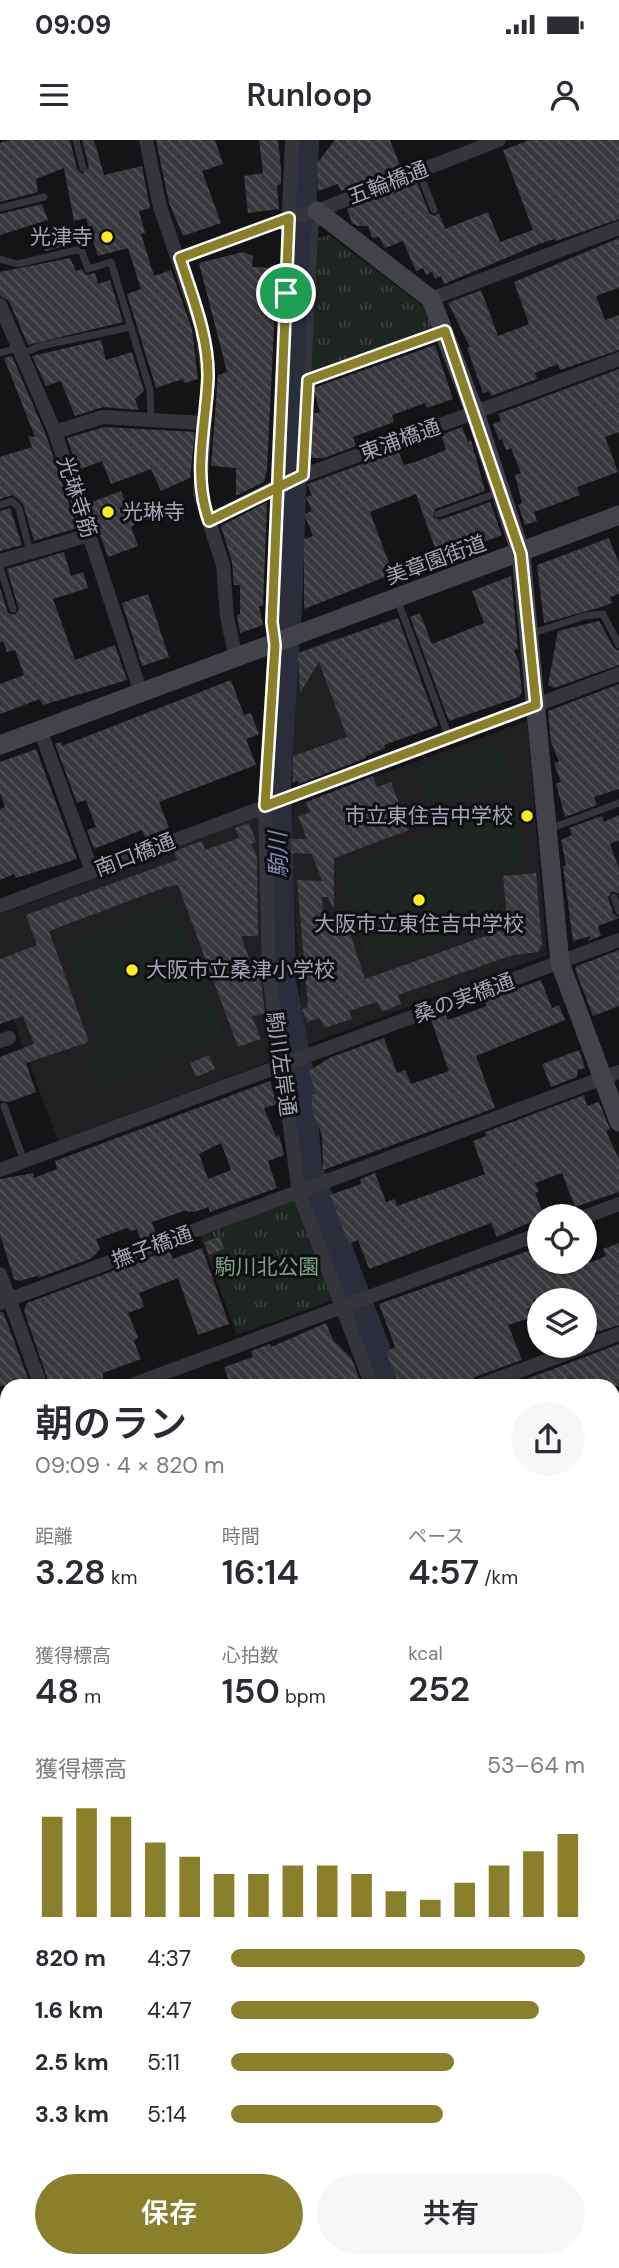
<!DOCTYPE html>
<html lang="ja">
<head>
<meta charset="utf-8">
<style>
	body { margin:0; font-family:"DM Sans","Noto Sans JP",sans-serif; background:#f7f7f7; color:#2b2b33; height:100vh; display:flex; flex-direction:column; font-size:26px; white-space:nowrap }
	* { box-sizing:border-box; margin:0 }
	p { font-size:23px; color:#7c7c81 }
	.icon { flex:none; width:38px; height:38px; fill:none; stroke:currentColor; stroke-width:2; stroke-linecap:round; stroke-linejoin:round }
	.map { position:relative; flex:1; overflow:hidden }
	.side { position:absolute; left:0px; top:1239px; width:620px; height:889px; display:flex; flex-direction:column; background:#fff; border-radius:21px 21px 0 0; box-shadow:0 2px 5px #0004 }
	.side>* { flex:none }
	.tools { position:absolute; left:527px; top:1064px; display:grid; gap:14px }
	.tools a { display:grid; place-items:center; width:70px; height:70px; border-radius:50%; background:#fff; box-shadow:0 2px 5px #0004; font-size:35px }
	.pin { position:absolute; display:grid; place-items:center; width:60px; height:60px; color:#fff; margin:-30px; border:4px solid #fff; border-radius:50%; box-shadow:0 2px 7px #0007 }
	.round { display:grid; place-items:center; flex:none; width:74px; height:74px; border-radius:37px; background:#f7f7f7 }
	.headline { display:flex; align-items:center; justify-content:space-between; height:119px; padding:0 35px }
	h1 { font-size:38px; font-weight:600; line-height:52px }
	.metrics { display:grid; grid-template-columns:repeat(3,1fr); gap:10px; height:119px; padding:7px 35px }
	.metrics div { display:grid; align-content:center }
	.metrics b { font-size:35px; font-weight:600 }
	.metrics small { font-size:19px; font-weight:400 }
	.metrics p { font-size:19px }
	.chart { height:196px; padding:14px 35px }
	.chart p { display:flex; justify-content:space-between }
	.chart svg { width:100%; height:126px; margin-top:7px; stroke:#8a802b; stroke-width:6 }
	.primary-button { display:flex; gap:14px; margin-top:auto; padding:14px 35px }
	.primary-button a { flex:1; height:80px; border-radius:42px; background:#8a802b; color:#fff; font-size:28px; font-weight:600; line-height:80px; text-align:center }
	.primary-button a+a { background:#f7f7f7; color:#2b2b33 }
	ul { padding:0 35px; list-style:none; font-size:23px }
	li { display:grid; grid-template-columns:112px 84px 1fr; align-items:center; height:52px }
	li i { height:18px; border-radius:9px; background:#8a802b }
	.status { display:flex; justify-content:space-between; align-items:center; height:49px; padding:0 35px; background:#fff; direction:ltr }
	.status svg { height:19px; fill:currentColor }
	header { display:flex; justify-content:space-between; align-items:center; height:91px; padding:0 35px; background:#fff; font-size:32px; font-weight:600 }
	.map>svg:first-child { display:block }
	.built { fill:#201f22 }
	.grass { fill:url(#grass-tufts) }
	.pitch { fill:#1d2520 }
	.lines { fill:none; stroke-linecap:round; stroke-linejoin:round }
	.river { stroke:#292e3a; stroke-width:30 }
	.building { fill:url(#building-back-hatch); fill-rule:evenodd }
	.lane { stroke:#35343b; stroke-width:7 }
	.street { stroke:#35343b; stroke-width:14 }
	.secondary { stroke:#42424b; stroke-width:19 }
	.rail-casing { stroke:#494952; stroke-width:8 }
	.rail { stroke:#0f0e10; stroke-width:5; stroke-dasharray:16; stroke-linecap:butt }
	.route-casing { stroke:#fff; stroke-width:14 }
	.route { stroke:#8a802b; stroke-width:9 }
	.poi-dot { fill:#ffe922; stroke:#0f0e10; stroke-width:2.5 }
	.labels { text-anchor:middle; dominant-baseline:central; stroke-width:6; stroke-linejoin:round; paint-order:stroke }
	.street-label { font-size:21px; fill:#a4a5b7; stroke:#0f0e10 }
	.poi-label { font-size:21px; fill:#a4a5b7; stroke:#0f0e10; text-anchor:end }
	.park-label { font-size:21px; fill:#79a386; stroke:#0f0e10 }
	.water-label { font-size:23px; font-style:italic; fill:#788ab5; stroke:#0f0e10 }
</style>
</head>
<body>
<div class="status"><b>09:09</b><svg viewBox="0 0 49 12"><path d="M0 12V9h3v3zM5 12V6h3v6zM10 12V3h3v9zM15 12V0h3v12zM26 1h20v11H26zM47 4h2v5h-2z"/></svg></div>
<header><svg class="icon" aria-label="menu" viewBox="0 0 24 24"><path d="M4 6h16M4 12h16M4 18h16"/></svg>Runloop<svg class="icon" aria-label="person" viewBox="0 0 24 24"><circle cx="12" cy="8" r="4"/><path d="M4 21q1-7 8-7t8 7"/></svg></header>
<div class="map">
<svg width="619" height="2128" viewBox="0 0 619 2128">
	<defs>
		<pattern id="grass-tufts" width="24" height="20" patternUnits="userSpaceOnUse" patternTransform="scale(1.75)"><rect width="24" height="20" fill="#1d2520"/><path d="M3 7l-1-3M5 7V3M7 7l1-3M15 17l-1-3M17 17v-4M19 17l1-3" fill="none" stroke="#3b423e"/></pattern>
		<pattern id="building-back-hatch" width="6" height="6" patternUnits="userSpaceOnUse" patternTransform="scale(1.75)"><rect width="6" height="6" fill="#38383d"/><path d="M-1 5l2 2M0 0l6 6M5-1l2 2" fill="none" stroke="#525257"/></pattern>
	</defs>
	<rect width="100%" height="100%" fill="#141315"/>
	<g class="built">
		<polygon points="338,497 365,567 370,565 387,609 289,645 297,513"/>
		<polygon points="527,581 547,815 307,905 301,867 291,706 294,666"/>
		<polygon points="259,676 275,912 271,921 58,1001 0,844 0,774"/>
	</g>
	<g class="grass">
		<polygon points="329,95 424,167 432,188 311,235 318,98"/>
		<polygon points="295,1060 333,1160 237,1195 200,1095"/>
	</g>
	<g class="pitch">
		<polygon points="496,599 510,639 428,669 413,629"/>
		<polygon points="517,665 523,728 496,732 499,781 369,823 335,728"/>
		<polygon points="172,763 225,899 98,948 85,914 103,907 64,805"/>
	</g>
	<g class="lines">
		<g class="river">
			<polyline points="304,0 287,467 276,638 281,840 300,941 307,1028 389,1246"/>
			<polyline points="612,1848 619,1862"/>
		</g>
	</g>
	<g class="building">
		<polygon points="10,0 70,0 77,29 82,34 89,27 82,0 94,0 104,35 142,26 150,68 139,71 145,93 141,94 154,136 171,130 192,189 198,239 184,243 183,239 156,248 127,154 141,149 128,108 98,116 86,78 74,81 64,28 36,39 38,52 0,62 0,3"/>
		<polygon points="156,0 215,0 223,24 202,31 221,83 183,96 169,63"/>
		<polygon points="259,0 278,0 281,30 281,44 277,45 279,69 248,73 244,36 263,33"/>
		<polygon points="335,0 390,0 401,28 341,51 338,44 318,51 317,23"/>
		<polygon points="530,0 619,0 619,79 556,101 555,99 539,104 444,144 441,136 435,139 432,132 426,135 423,128 416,131 403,101 385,108 379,97 372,98 368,86 357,86 352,83 347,69 417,42 429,73 434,76 439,73 445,89 488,72 500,102 533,90 503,10"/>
		<polygon points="42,64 48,80 0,95 0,74"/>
		<polygon points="55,86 61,107 45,111 39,91"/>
		<polygon points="619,98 619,148 596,156 605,180 619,175 619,210 560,230 558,224 535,233 537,239 491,256 489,251 483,253 467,208 470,207 448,163 481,150 498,196 529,184 514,142"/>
		<polygon points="243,112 253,116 252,127 277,128 267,329 264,342 236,356 236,328 211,326 218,235 227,232 199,123"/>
		<polygon points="70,118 76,131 82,129 86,135 95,133 98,144 110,140 123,182 28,205 9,161 0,156 0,132"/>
		<polygon points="101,200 106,220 132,212 144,251 135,259 139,270 103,267 75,276 61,241 46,246 32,216"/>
		<polygon points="435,205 453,259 427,268 425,263 392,275 394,282 353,297 356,306 324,318 310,318 312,274 320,272 313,248"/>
		<polygon points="12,216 46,295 77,388 34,401 23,364 13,355 0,359 0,317 32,307 28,296 35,297 4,218"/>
		<polygon points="619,229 619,292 605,297 618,332 577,347 580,355 534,372 537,381 525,385 518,365 522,363 515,335 521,333 511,308 506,310 502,299 499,300 493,284 501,281 498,274"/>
		<polygon points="104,287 195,292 190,338 161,351 151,329 111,344 102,321 78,330 67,298"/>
		<polygon points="462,287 468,302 471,300 485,351 435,369 433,377 440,380 490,362 502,395 439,419 416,354 370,372 393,434 304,469 304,399 313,396 304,374 312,371 306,357 312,355 307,344 398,311 404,325 415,322 446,310 441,295"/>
		<polygon points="121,351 134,385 131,387 138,406 108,417 89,363"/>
		<polygon points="267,362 263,466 259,466 263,485 240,493 237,475 240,474 240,445 234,445 232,422 221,386"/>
		<polygon points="10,368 22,405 0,411 0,371"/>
		<polygon points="609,398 619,423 619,454 610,457 612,463 598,468 544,483 537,425"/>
		<polygon points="64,412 71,436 83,432 88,448 53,459 75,520 115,505 127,540 43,565 40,559 0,574 0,544 24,535 15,510 7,512 3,501 0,502 0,448 8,473 14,475 19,470 7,429"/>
		<polygon points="511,436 518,509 514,510 519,523 522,552 519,557 449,581 410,477 420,473 432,504 484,483 472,451"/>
		<polygon points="148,454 169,517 142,526 122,463"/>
		<polygon points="398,478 438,586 384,605 385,608 365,616 366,618 299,644 298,640 293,642 293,616 347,597 319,522 300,553 298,513"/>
		<polygon points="599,481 614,508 619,511 619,525 554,548 548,545 558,491"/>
		<polygon points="231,540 244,575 251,573 259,594 246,599 256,625 159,662 169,688 145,697 142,690 94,709 87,690 96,687 86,660 77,663 55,604 61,602 62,606"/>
		<polygon points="619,544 619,649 594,657 597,665 565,677 556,644 561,642 554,623 559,622 551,602 548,571"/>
		<polygon points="36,609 77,719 16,738 14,734 0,740 0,669 5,667 0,653 0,622"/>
		<polygon points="373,636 377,647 391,642 409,690 334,718 334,769 328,757 322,757 324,790 347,784 365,839 508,788 503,736 536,733 542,804 538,812 513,815 398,855 401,864 382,872 377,862 349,871 352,879 325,888 319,878 307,882 302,869 308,867 297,740 322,741 312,714 291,713 292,699 307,699 298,677 310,672 306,662"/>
		<polygon points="619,675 619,700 610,704 619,728 619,754 613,751 608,757 613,773 619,778 598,786 601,796 588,801 591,796 573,801 563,726 566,725 561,700 572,695 569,688 602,676 604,682"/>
		<polygon points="249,683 256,702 251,704 257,716 258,796 241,796 252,826 259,825 265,874 252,876 261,899 238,907 178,745 166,747 49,791 89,902 26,923 36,952 9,962 0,961 0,917 34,904 23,876 0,884 0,819 37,805 26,775 177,720 174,711 202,701 205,710 239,698 235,688"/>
		<polygon points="619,810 619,866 593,876 575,829 577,826"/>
		<polygon points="541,840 552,868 559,865 565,880 476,916 495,968 323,1030 322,995 312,971 312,955 316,954 309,931 331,917 384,898 397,933 405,930 411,944 449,931 431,880 446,875 448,880 487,866 484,861"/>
		<polygon points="579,910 585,928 578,930 577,937 551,947 542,924"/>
		<polygon points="209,915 215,929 196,937 190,923"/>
		<path d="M270,941l7,23 -13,4 12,29 3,-2 5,20 -16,6 9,27 -67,24 -2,-5 -13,5 -11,-1 -32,11 4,12 -15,6 -4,-11 -6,2 -4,-3 -31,11 4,10 -8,9 -54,20 2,-3 -20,6 -6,-2 -14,-44v-56l33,-6 1,5 23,-9 -2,-8zM221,1003l10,27 -23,9 -9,-25z"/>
		<polygon points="584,955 587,966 599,962 610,989 606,991 619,1019 619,1052 575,1067 562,1033 535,1043 539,1051 535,1053 544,1076 497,1097 491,1083 369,1129 358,1100 349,1104 330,1055 361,1044 360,1039 375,1033 386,1062 395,1059 397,1066 485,1034 473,1001 486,996 485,992"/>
		<polygon points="220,1097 224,1109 209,1115 204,1102"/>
		<polygon points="619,1103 619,1185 584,1196 584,1160 533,1160 535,1166 527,1169 530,1178 508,1185 522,1220 475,1237 469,1246 400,1246 386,1212 395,1207 379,1164 539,1107 539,1122 592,1122 606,1116 603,1109"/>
		<polygon points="202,1108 229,1184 198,1195 178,1138 139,1153 144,1167 128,1173 138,1197 134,1201 141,1219 103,1233 103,1246 50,1246 24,1171 27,1163 169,1110 173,1119"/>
		<polygon points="0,1172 3,1172 31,1246 0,1246"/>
		<polygon points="326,1183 333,1200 352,1219 362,1246 231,1246 224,1227 253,1217 251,1211 270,1204 271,1207"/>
		<polygon points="619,1204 619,1246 506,1246 548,1231"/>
	</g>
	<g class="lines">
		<g class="lane">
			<polyline points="76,0 83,28"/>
			<polyline points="419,32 434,70"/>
			<polyline points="0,68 44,57"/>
			<polyline points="0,119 17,124 81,109 88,129 111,122 150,250 151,280"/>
			<polyline points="0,213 18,208"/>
			<polyline points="21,214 40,206 131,187"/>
			<polyline points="303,334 315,86 322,76"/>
			<polyline points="0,365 12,361 19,368 30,412"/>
			<polyline points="438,374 500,352"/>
			<polyline points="0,427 13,469"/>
			<polyline points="397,459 449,597"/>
			<polyline points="530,494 585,476 603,474 619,505"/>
			<polyline points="549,689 619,663"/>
			<polyline points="614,757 619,771"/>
			<polyline points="4,966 24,1021"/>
		</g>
		<g class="street">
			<polyline points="146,0 160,67 201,187 208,236 200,353 223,425 227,477 236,518"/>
			<polyline points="292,0 272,482 275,505 265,666 269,835 299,1053 372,1246"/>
			<polyline points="180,118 289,78 317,71 499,0"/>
			<polyline points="431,159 619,88"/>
			<polyline points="0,165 55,292 141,553"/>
			<polyline points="308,240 445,191"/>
			<polyline points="55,292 103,277 202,283"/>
			<polyline points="209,381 283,343 619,219"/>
			<polyline points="0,421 89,395"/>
			<polyline points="40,590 92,731"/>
			<polyline points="0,766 619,534"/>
			<polyline points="0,901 9,898"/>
			<polyline points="0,1030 619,800"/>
			<polyline points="584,1077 619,1064"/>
			<polyline points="0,1134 41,1246"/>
			<polyline points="0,1163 619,932"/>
			<polyline points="129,1246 539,1094"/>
			<polyline points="478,1246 619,1194"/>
			<polyline points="0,1293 7,1291"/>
			<polyline points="0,1423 7,1420"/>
			<polyline points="612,1479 619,1477"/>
			<polyline points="612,1610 619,1607"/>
			<polyline points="0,1708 7,1705"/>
			<polyline points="0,1757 7,1766"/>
			<polyline points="0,1833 7,1841"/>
			<polyline points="0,1879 7,1877"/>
			<polyline points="612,1883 619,1900"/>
			<polyline points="0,1974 7,1980"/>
			<polyline points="0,1992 7,1990"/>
			<polyline points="230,2121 234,2128"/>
			<polyline points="278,2121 283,2128"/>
		</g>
		<g class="secondary">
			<polyline points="317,71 431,159 475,273 521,414 560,823 619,982"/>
			<polyline points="0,605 619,375"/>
			<polyline points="612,1338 619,1336"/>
			<polyline points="0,1566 7,1563"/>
			<polyline points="612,1724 619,1722"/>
			<polyline points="612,1837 619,1835"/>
			<polyline points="612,1992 619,1990"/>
			<polyline points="612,2017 619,2015"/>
			<polyline points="10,2128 43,2121"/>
			<polyline points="115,2128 150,2121"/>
		</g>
		<g class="rail-casing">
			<g id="rail">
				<polyline points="0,1788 7,1797"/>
				<polyline points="0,1804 7,1813"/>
				<polyline points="260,2121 266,2128"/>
			</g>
		</g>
		<use href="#rail" class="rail"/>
	</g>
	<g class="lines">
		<g class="route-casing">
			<path id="route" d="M286,153l-14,329 3,23 -10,161 271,-101 -15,-151 -76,-223 -137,49 -5,95 -94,46c-17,-47 -3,-95 -1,-143 1,-41 -16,-82 -28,-120l109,-40 -3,75"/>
		</g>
		<use href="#route" class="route"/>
	</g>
	<g class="poi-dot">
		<circle cx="107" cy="97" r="7"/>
		<circle cx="108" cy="372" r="7"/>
		<circle cx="527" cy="676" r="7"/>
		<circle cx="419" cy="760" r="7"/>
		<circle cx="132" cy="830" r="7"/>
	</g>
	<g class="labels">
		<g class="street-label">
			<text transform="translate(388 43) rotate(-21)">五輪橋通</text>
			<text transform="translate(400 300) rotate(-20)">東浦橋通</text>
			<text transform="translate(77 357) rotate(72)">光琳寺筋</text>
			<text transform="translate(436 420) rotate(-20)">美章園街道</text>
			<text transform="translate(135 715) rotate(-21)">南口橋通</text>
			<text transform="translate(464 858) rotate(-20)">桑の実橋通</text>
			<text transform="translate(281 924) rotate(82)">駒川左岸通</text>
			<text transform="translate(152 1107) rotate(-20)">撫子橋通</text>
		</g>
		<g class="poi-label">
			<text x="93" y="97">光津寺</text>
			<text x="122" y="372" text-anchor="start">光琳寺</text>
			<text x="513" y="676">市立東住吉中学校</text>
			<text x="419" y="784" text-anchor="middle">大阪市立東住吉中学校</text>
			<text x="146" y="830" text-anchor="start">大阪市立桑津小学校</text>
		</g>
		<g class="park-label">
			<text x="267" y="1127">駒川北公園</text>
		</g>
		<g class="water-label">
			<text transform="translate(278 715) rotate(-91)">駒川</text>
		</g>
	</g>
</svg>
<div class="tools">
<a><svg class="icon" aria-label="locate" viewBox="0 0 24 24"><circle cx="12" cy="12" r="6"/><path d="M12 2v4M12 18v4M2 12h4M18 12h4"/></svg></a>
<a><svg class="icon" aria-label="layers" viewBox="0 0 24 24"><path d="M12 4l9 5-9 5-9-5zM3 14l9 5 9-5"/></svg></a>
</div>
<div class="pin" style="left:286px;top:153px;background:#1e9e55"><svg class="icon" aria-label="arrive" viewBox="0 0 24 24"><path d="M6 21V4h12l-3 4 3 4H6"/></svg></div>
<section class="side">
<div class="headline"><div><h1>朝のラン</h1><p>09:09 · 4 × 820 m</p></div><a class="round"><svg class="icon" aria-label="share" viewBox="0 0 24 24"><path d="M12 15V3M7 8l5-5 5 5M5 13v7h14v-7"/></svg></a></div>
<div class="metrics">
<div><p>距離</p><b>3.28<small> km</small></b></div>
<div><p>時間</p><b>16:14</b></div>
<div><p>ペース</p><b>4:57<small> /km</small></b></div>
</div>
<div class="metrics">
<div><p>獲得標高</p><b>48<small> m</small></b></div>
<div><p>心拍数</p><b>150<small> bpm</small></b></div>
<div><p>kcal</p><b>252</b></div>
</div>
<div class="chart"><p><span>獲得標高</span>53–64 m</p>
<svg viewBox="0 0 160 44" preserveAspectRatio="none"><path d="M5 44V9M15 44V6M25 44V9M35 44V18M45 44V23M55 44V29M65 44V29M75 44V26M85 44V26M95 44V29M105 44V35M115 44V38M125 44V32M135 44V26M145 44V21M155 44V15"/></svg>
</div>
<ul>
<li><b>820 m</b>4:37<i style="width:100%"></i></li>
<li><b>1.6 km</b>4:47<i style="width:87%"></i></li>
<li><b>2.5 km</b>5:11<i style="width:63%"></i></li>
<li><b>3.3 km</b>5:14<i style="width:60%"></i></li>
</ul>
<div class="primary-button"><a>保存</a><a>共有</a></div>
</section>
</div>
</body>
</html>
